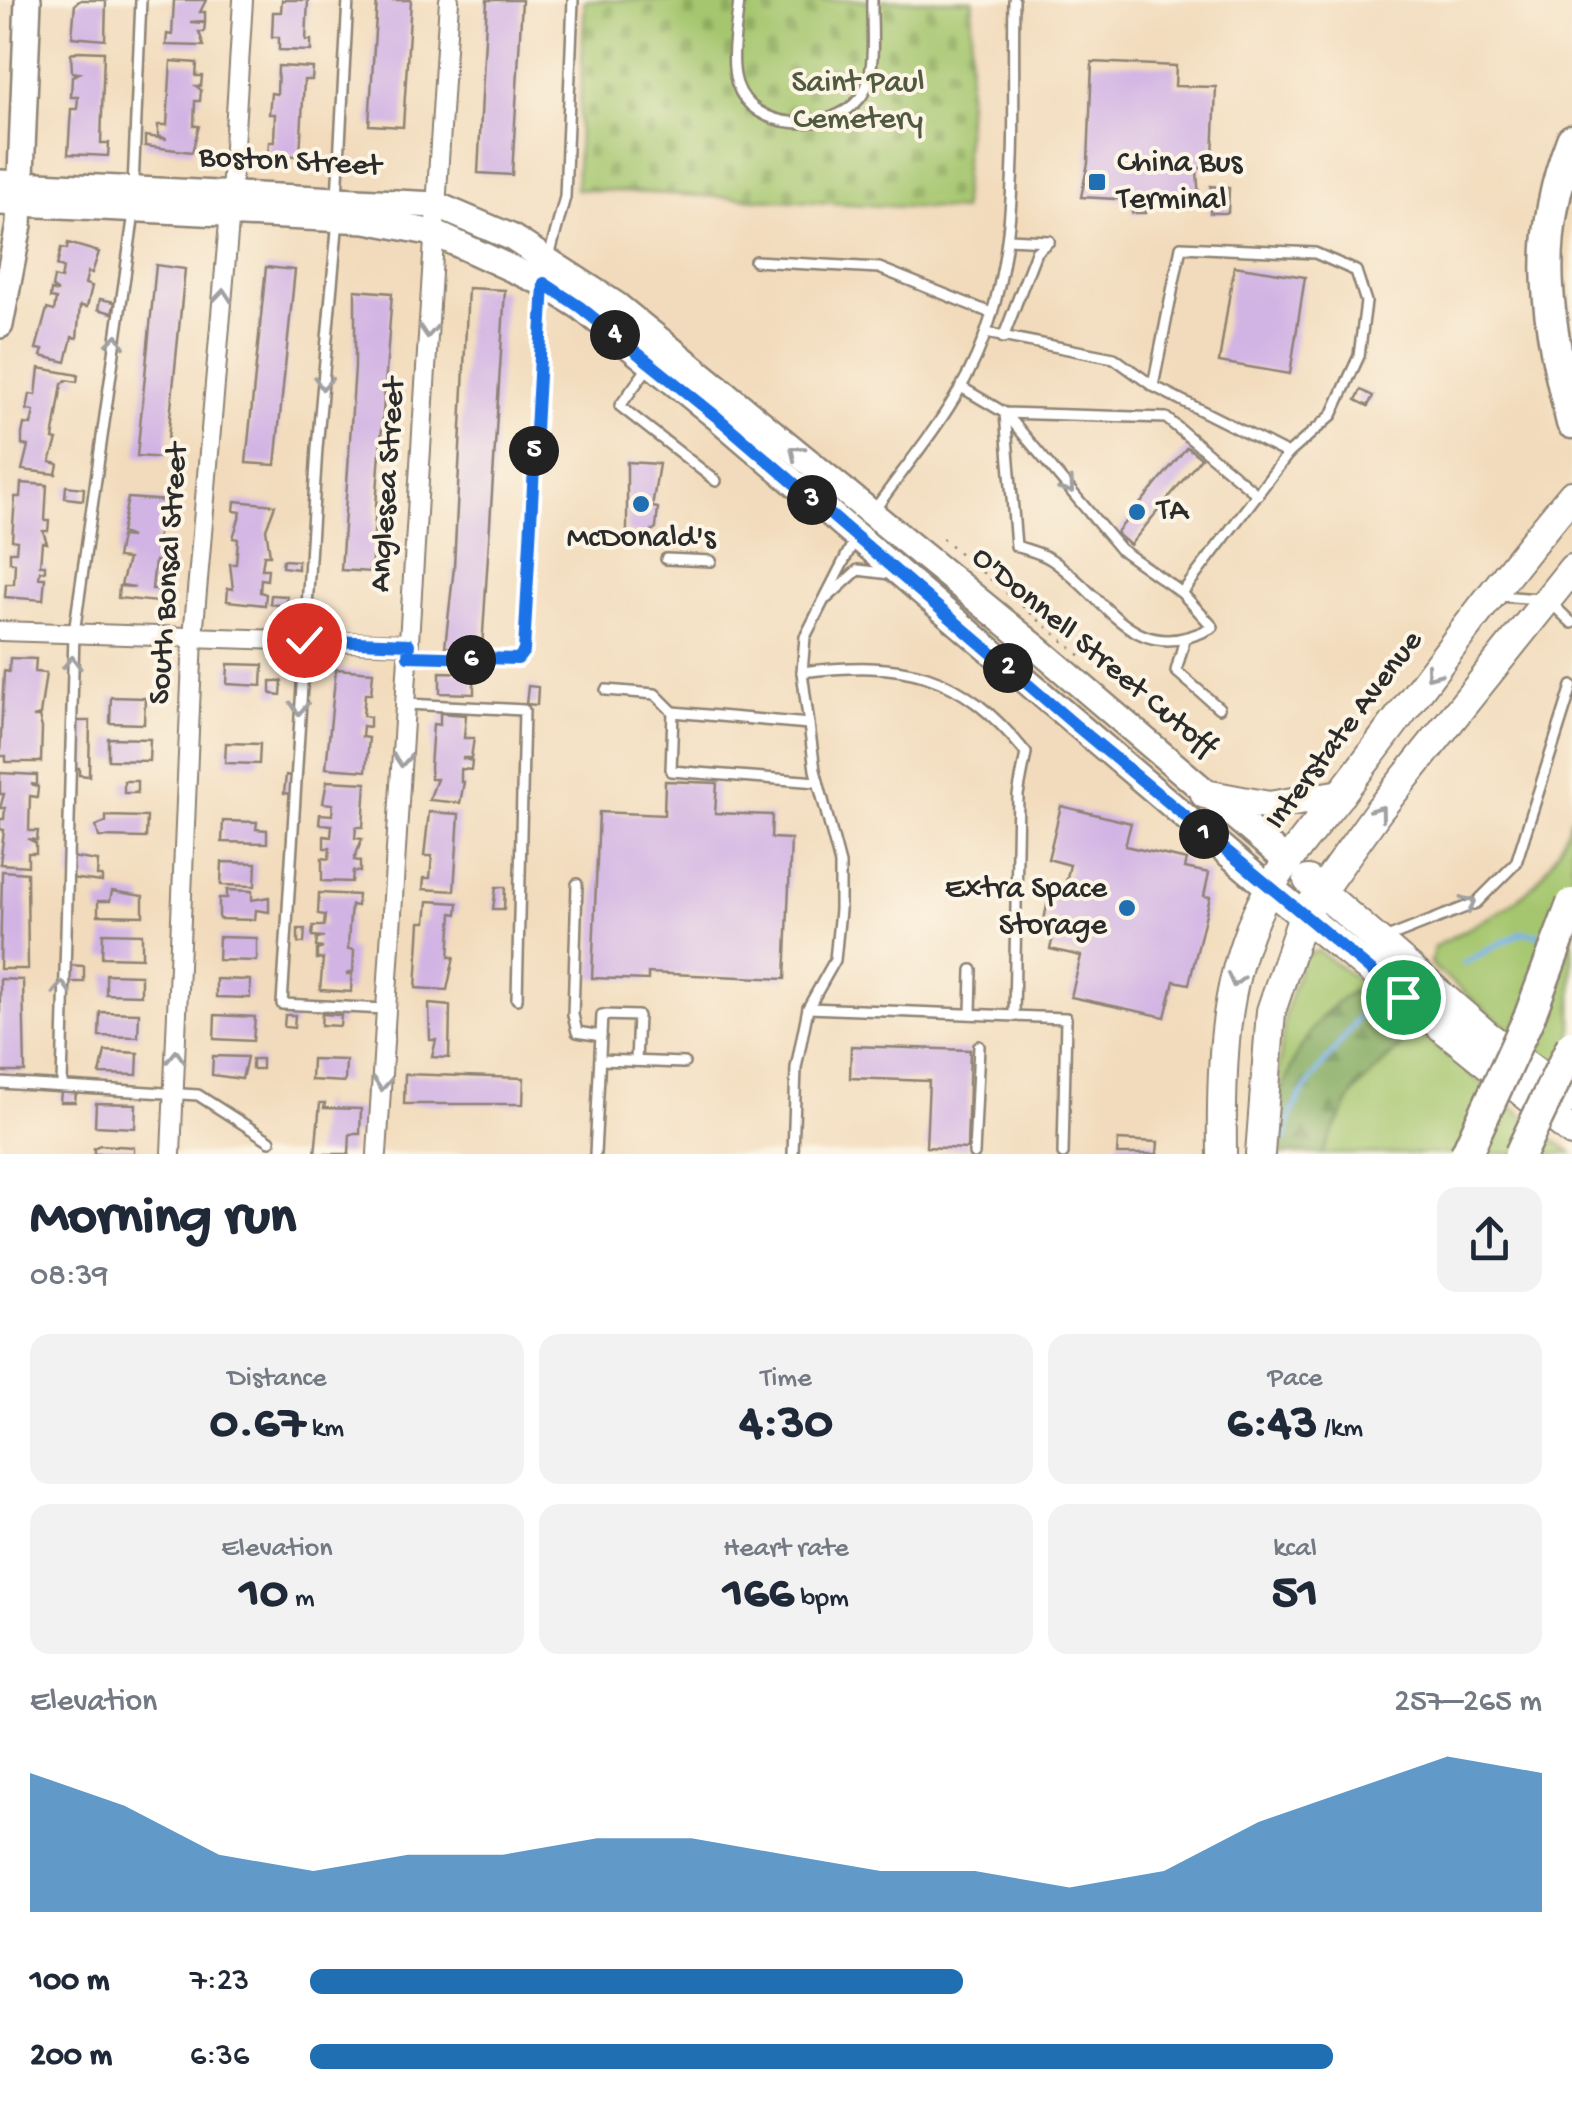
<!DOCTYPE html>
<html lang="en">
<head>
<meta charset="utf-8">
<style>
	body { margin:0; font-family:"Gochi Hand",sans-serif; background:#f2f2f3; color:#1f2937; height:100vh; display:flex; flex-direction:column; font-size:38px; white-space:nowrap }
	* { box-sizing:border-box; margin:0 }
	p { font-size:32px; color:#747a83 }
	.icon { flex:none; width:55px; height:55px; fill:none; stroke:currentColor; stroke-width:2; stroke-linecap:round; stroke-linejoin:round }
	.map { position:relative; height:1154px; overflow:hidden }
	.drawer { display:flex; flex-direction:column; background:#fff; flex:1 }
	.drawer>* { flex:none }
	.pin { position:absolute; display:grid; place-items:center; width:85px; height:85px; color:#fff; margin:-42px; border:5px solid #fff; border-radius:50%; box-shadow:0 2px 10px #0007 }
	.km { position:absolute; width:50px; height:50px; margin:-25px; border-radius:50%; background:#222; color:#fff; font-size:28px; line-height:50px; text-align:center }
	.round { display:grid; place-items:center; flex:none; width:105px; height:105px; border-radius:20px; background:#f2f2f3 }
	.overview { display:flex; align-items:center; justify-content:space-between; height:170px; padding:0 30px }
	h1 { font-size:55px; font-weight:700; line-height:75px }
	.stats { display:grid; grid-template-columns:repeat(3,1fr); gap:15px; height:170px; padding:10px 30px }
	.stats div { display:grid; align-content:center; border-radius:20px; background:#f2f2f3; text-align:center }
	.stats b { font-size:50px; font-weight:700 }
	.stats small { font-size:28px; font-weight:400 }
	.stats p { font-size:28px }
	.chart { height:280px; padding:20px 30px }
	.chart p { display:flex; justify-content:space-between }
	.chart svg { width:100%; height:180px; margin-top:10px; fill:#1f6fb2; opacity:.7 }
	ul { padding:0 30px; list-style:none; font-size:32px }
	li { display:grid; grid-template-columns:160px 120px 1fr; align-items:center; height:75px }
	li i { height:25px; border-radius:12px; background:#1f6fb2 }
	.map>svg:first-child { display:block }
	.green { fill:#a5c66e; stroke:#68784c; stroke-width:2.5 }
	.forest { fill:url(#forest-firs); stroke:#586b46; stroke-width:2.5 }
	.cemetery { fill:url(#cemetery-stones); stroke:#68784c; stroke-width:2.5 }
	.lines { fill:none; stroke-linecap:round; stroke-linejoin:round }
	.stream { stroke:#7ab4eb; stroke-width:5 }
	.building { fill:#d2b4e4 }
	.lane-casing { stroke:#8e8374; stroke-width:14 }
	.street-casing { stroke:#8e8374; stroke-width:22 }
	.secondary-casing { stroke:#8e8374; stroke-width:30 }
	.primary-casing { stroke:#8e8374; stroke-width:32 }
	.highway-casing { stroke:#8e8374; stroke-width:35 }
	.path { stroke:#8e8374; stroke-width:2.5; stroke-dasharray:2.5 8; stroke-linecap:butt }
	.lane { stroke:#fff; stroke-width:9 }
	.street { stroke:#fff; stroke-width:18 }
	.secondary { stroke:#fff; stroke-width:25 }
	.primary { stroke:#fff; stroke-width:28 }
	.highway { stroke:#fff; stroke-width:30 }
	.highway-bridge-casing { stroke:#8e8374; stroke-width:35; stroke-linecap:butt }
	.highway-bridge { stroke:#fff; stroke-width:30 }
	.oneway { stroke:#a0a0a0 }
	.route-casing { stroke:#fff; stroke-width:20 }
	.route { stroke:#1a73e8; stroke-width:12 }
	.poi-dot { fill:#1f6fb2; stroke:#fcf5e5; stroke-width:4 }
	.labels { text-anchor:middle; dominant-baseline:central; stroke-width:8; stroke-linejoin:round; paint-order:stroke }
	.park-label { font-size:32px; fill:#505a3f; stroke:#fcf5e5 }
	.street-label { font-size:32px; fill:#2b2b2b; stroke:#fcf5e5 }
	.poi-label { font-size:32px; fill:#2b2b2b; stroke:#fcf5e5; text-anchor:start }
</style>
</head>
<body>
<div class="map">
<svg width="1572" height="1154" viewBox="0 0 1572 1154">
	<defs>
		<pattern id="forest-firs" width="22" height="20" patternUnits="userSpaceOnUse" patternTransform="scale(2.5)"><rect width="22" height="20" fill="#84ab61"/><path d="M5 1l3.5 6h-7zM16 11l3.5 6h-7z" fill="#6c8b50"/></pattern>
		<pattern id="cemetery-stones" width="16" height="16" patternUnits="userSpaceOnUse" patternTransform="scale(2.5)"><rect width="16" height="16" fill="#a5c66e"/><path d="M2 7V4a2 2 0 0 1 4 0v3zM10 15v-3a2 2 0 0 1 4 0v3z" fill="#8eaa5f"/></pattern>
	</defs>
	<rect width="100%" height="100%" fill="#fcf5e5"/>
	<filter id="ink" filterUnits="userSpaceOnUse"><feTurbulence type="fractalNoise" baseFrequency=".01" numOctaves="2"/><feDisplacementMap in="SourceGraphic" scale="20" xChannelSelector="R" yChannelSelector="G"/><feConvolveMatrix kernelMatrix="1 2 1 2 8 2 1 2 1" color-interpolation-filters="sRGB"/></filter>
	<filter id="wash" filterUnits="userSpaceOnUse"><feTurbulence type="fractalNoise" baseFrequency=".0048" numOctaves="4" result="noise"/><feDisplacementMap in="SourceGraphic" scale="40" xChannelSelector="R" yChannelSelector="G"/><feGaussianBlur stdDeviation="2.25" result="paint"/><feColorMatrix in="noise" values="0 0 0 0 0 0 0 0 0 0 0 0 0 0 0 0 0 1.4 0 .05"/><feComposite in="paint" operator="in"/></filter>
	<g filter="url(#wash)">
		<rect width="100%" height="100%" fill="#f2dbbc"/>
		<g class="green">
			<path d="M1572,816v266l-136,-113 -5,-6 3,-16c73,-41 108,-46 138,-131z"/>
			<path d="M1318,951l41,30 2,6c-43,20 -75,81 -87,126l11,-100 18,-57z"/>
			<polygon points="1416,1031 1572,1154 1322,1154 1354,1092"/>
		</g>
		<path class="forest" d="M1361,987l55,44 -62,61 -32,62h-51c4,-61 31,-139 90,-167z"/>
		<polygon class="cemetery" points="585,0 973,0 962,210 576,189"/>
		<g class="lines">
			<g class="stream">
				<polyline points="1464,963 1522,932 1548,936"/>
				<path d="M1286,1140c2,-51 55,-85 77,-133"/>
			</g>
		</g>
		<g id="blocks">
			<g class="building">
				<polygon points="81,0 106,0 105,40 72,37 75,4"/>
				<polygon points="174,0 206,0 200,12 205,12 205,21 190,22 205,23 204,32 199,32 204,46 166,45 167,34 172,35"/>
				<polygon points="282,0 308,0 306,40 311,40 311,51 279,50 279,37 272,37 273,12 281,12"/>
				<polygon points="377,0 411,0 403,127 369,125"/>
				<polygon points="487,0 522,0 512,175 478,173"/>
				<polygon points="78,51 104,52 101,143 109,143 108,156 68,154 71,109 77,109 78,97 71,97 72,76 79,73 72,72 71,54"/>
				<polygon points="171,61 197,63 196,76 202,76 201,86 196,86 201,90 200,101 195,101 194,126 199,126 192,152 145,146 145,136 167,139 158,136 158,125 167,125"/>
				<polygon points="1092,62 1176,66 1175,86 1216,87 1213,157 1208,166 1197,169 1199,202 1147,200 1146,213 1132,213 1133,200 1081,197 1088,163"/>
				<polygon points="278,66 313,68 312,80 304,80 300,156 268,155 269,142 274,142 275,114 269,114 271,93 277,94"/>
				<polygon points="1211,186 1229,188 1228,213 1210,213"/>
				<polygon points="68,243 99,252 92,273 88,272 85,284 92,286 87,307 80,306 77,338 72,337 66,362 41,356 43,350 36,349 47,309 54,311 56,299 50,298 51,290 58,292 52,287 54,277 61,279 63,268 57,266 61,248 67,249"/>
				<polygon points="156,265 185,269 166,458 137,456"/>
				<polygon points="1234,266 1305,277 1290,374 1219,362"/>
				<polygon points="266,267 295,270 275,465 246,463"/>
				<polygon points="468,288 505,290 482,649 445,647 454,567"/>
				<polygon points="355,290 392,293 371,572 341,570 355,367"/>
				<polygon points="100,299 115,302 112,313 98,309"/>
				<polygon points="39,368 78,375 77,382 66,380 62,384 53,439 57,440 50,462 58,464 56,474 22,470 28,446 22,445 22,434 24,424 31,425 34,411 27,410 30,394 36,395"/>
				<polygon points="1361,390 1373,396 1368,406 1356,400"/>
				<polygon points="1187,447 1201,458 1130,545 1116,533"/>
				<polygon points="627,462 659,464 652,507 658,508 656,528 642,537 642,544 637,544 637,534 627,533"/>
				<polygon points="21,483 47,485 45,521 49,521 48,531 43,531 47,543 42,542 40,565 45,565 45,571 40,571 39,578 45,578 43,600 5,597 6,584 14,584 15,563 10,562 10,552 16,552 17,541 12,540 15,497 20,497"/>
				<polygon points="66,486 84,488 83,500 65,498"/>
				<polygon points="128,498 168,501 167,512 160,511 166,515 165,526 159,526 156,552 162,553 161,562 155,561 152,589 158,589 157,602 118,598 119,586 135,587 121,585 128,559 117,558 121,536 131,537 121,533"/>
				<polygon points="235,501 275,505 266,529 270,555 264,555 262,569 268,569 267,580 261,579 260,592 266,594 265,605 227,601 228,588 233,589 230,564 236,564 238,539 233,538 241,512 234,511"/>
				<polygon points="283,560 298,561 298,569 282,567"/>
				<polygon points="271,595 287,596 287,606 270,604"/>
				<polygon points="10,658 36,659 35,672 46,673 40,715 33,717 39,717 42,728 41,762 6,762 6,756 0,756 4,671 9,672"/>
				<polygon points="228,664 263,665 262,686 227,684"/>
				<polygon points="336,669 373,672 371,694 365,694 363,716 370,717 370,727 363,726 362,737 369,738 366,771 326,768"/>
				<polygon points="440,672 474,673 474,694 440,693"/>
				<polygon points="271,681 282,681 281,695 271,694"/>
				<polygon points="528,686 538,687 537,705 526,704"/>
				<polygon points="111,697 145,698 144,724 110,723"/>
				<polygon points="440,713 466,715 464,738 474,738 471,758 462,758 472,761 471,770 461,769 461,782 464,782 460,803 429,800 437,779 431,779 430,768 433,724 440,725"/>
				<polygon points="75,721 90,721 89,776 79,775 79,768 72,768"/>
				<polygon points="108,738 150,739 149,761 108,760"/>
				<polygon points="226,743 260,744 259,764 225,763"/>
				<polygon points="0,773 37,775 37,785 31,784 38,787 37,797 30,796 29,831 38,831 37,840 28,839 36,843 36,853 28,853 28,866 0,864 4,830 0,829 0,819 4,819 5,808 0,808 4,794 0,794"/>
				<polygon points="286,775 292,776 291,794 284,793"/>
				<rect x="124" y="781" width="13" height="12"/>
				<polygon points="327,781 366,783 363,827 356,827 355,838 362,839 354,860 360,861 360,872 353,871 352,882 322,881 322,858 329,859 330,848 324,848 324,836 331,837 332,825 319,824 320,814 332,815 333,804 323,803"/>
				<polygon points="665,781 717,783 715,813 772,815 771,838 791,839 785,979 648,973 648,980 592,978 599,812 664,815"/>
				<polygon points="1061,806 1131,823 1125,846 1187,860 1185,868 1209,873 1204,896 1210,897 1189,984 1174,981 1165,1017 1071,997 1081,956 1050,949 1057,922 1044,920 1050,891 1063,894 1070,865 1048,859"/>
				<polygon points="429,812 459,814 454,891 423,889 424,878 430,878 432,856 424,856"/>
				<polygon points="106,816 147,817 146,838 99,837 96,826 106,822"/>
				<polygon points="223,821 257,822 256,829 267,830 267,843 222,842"/>
				<polygon points="71,857 98,861 97,876 102,876 102,882 70,878"/>
				<polygon points="222,862 256,863 255,886 221,885"/>
				<polygon points="2,871 27,873 28,969 0,969"/>
				<polygon points="496,887 505,887 504,909 493,909"/>
				<polygon points="227,890 252,891 252,900 269,897 269,912 256,910 255,920 219,919 219,898 227,898"/>
				<polygon points="112,891 143,896 143,916 98,915 98,901 110,901"/>
				<polygon points="319,893 358,895 357,906 351,905 349,928 348,949 354,950 353,972 346,974 352,974 351,992 320,990 323,959 317,959 317,950 323,948 316,947 317,938 324,937 312,936 313,926 324,926 325,915 318,914"/>
				<polygon points="428,901 458,903 457,914 452,913 449,957 454,957 447,990 416,988 420,922 426,922"/>
				<polygon points="298,929 305,929 304,943 298,943"/>
				<polygon points="103,933 142,934 142,958 102,957"/>
				<polygon points="219,937 257,938 257,961 218,960"/>
				<polygon points="67,965 84,966 84,982 67,982"/>
				<polygon points="106,974 141,975 141,995 106,994"/>
				<polygon points="0,979 23,980 25,1072 0,1072"/>
				<polygon points="216,979 250,980 250,998 216,997"/>
				<polygon points="429,1004 450,1006 449,1058 432,1057 436,1040 430,1040"/>
				<polygon points="100,1012 139,1013 138,1037 99,1036"/>
				<polygon points="322,1014 341,1015 340,1026 321,1025"/>
				<polygon points="215,1015 255,1017 253,1041 214,1039"/>
				<polygon points="285,1015 295,1015 294,1028 284,1027"/>
				<polygon points="851,1046 970,1050 967,1149 926,1147 929,1081 850,1078"/>
				<polygon points="105,1051 138,1053 137,1075 100,1074"/>
				<polygon points="213,1056 247,1057 242,1079 212,1075"/>
				<rect x="252" y="1059" width="10" height="10"/>
				<polygon points="312,1059 346,1060 345,1082 311,1080"/>
				<polygon points="405,1074 524,1078 523,1104 404,1104"/>
				<polygon points="61,1092 76,1093 75,1102 60,1102"/>
				<polygon points="96,1103 136,1104 135,1128 95,1126"/>
				<polygon points="320,1103 325,1103 324,1108 361,1109 360,1134 350,1134 349,1154 315,1154"/>
				<polygon points="1118,1140 1158,1142 1157,1154 1117,1154"/>
				<polygon points="100,1145 134,1147 134,1154 94,1154 94,1148"/>
			</g>
		</g>
	</g>
	<g filter="url(#ink)">
		<use href="#blocks" fill-opacity="0" stroke="#8e8374" stroke-width="2.5"/>
		<g class="lines">
			<g class="lane-casing">
				<g id="lane">
					<path d="M739,0c-2,25 -10,60 -2,84 16,48 94,50 123,14 18,-22 11,-71 12,-98"/>
					<polyline points="133,187 141,0"/>
					<polyline points="337,197 348,0"/>
					<polyline points="338,219 317,448 282,1004 386,1009"/>
					<polyline points="1008,239 1049,241"/>
					<polyline points="549,257 565,197 573,0"/>
					<polyline points="755,261 879,268 991,313"/>
					<polyline points="986,333 1114,358 1153,386 1288,454"/>
					<polyline points="1003,338 1036,252 1049,241"/>
					<polyline points="649,366 620,406 716,481"/>
					<polyline points="961,387 1005,413 1166,418 1258,495"/>
					<path d="M1005,413l11,133c11,4 26,7 36,14 58,40 81,109 161,67l-31,-34 106,-139 44,-39 27,-59 7,-54 -10,-31 -41,-18 -134,-6 -28,139"/>
					<polyline points="1007,415 1120,549 1182,593"/>
					<path d="M873,512c29,-41 63,-81 88,-125 66,-114 50,-260 53,-387"/>
					<polyline points="666,559 711,561"/>
					<polyline points="1499,596 1539,599"/>
					<polyline points="827,598 858,570 890,574"/>
					<polyline points="1552,604 1572,623"/>
					<polyline points="1184,642 1176,671 1219,708"/>
					<polyline points="408,656 518,659 525,651 543,285"/>
					<path d="M802,672c101,-12 157,-2 224,81l-8,42 -4,221"/>
					<polyline points="606,690 655,694 673,712 671,771 818,782"/>
					<polyline points="406,704 524,710 517,999"/>
					<polyline points="673,712 809,724"/>
					<polyline points="577,884 573,1015 577,1032 601,1036"/>
					<polyline points="1382,940 1476,903 1516,863 1572,686"/>
					<polyline points="808,1008 1066,1018 1063,1154"/>
					<polyline points="971,1014 972,970"/>
					<polyline points="600,1060 684,1063"/>
					<polyline points="0,1083 198,1095 270,1141"/>
					<polyline points="62,1085 74,633 134,213"/>
					<polyline points="595,1154 602,1015 638,1016 636,1061"/>
					<polyline points="793,1154 796,1068 808,1008 835,960 840,910 840,864 815,770 802,672 805,637 856,537"/>
					<polyline points="974,1154 979,1046"/>
				</g>
			</g>
			<g class="street-casing">
				<g id="street">
					<polyline points="0,631 409,644"/>
					<polyline points="171,1154 193,637 230,211 243,0"/>
					<polyline points="377,1154 449,0"/>
				</g>
			</g>
			<g class="secondary-casing">
				<g id="secondary">
					<polyline points="0,183 436,205 511,237 616,305 679,356 1044,654 1289,863"/>
					<polyline points="0,202 366,220 434,233 543,283 581,307 717,417 1270,889"/>
					<polyline points="0,325 19,225 28,0"/>
				</g>
			</g>
			<g class="primary-casing">
				<g id="primary">
					<polyline points="1205,794 1269,806 1341,794"/>
					<polyline points="1308,880 1488,1036 1572,1099"/>
					<polyline points="1270,889 1572,1132"/>
					<path d="M1222,1154c-1,-81 0,-164 34,-239 22,-50 64,-93 97,-137 72,-95 142,-192 219,-283"/>
					<polyline points="1260,1154 1271,1011 1303,916 1379,810 1572,569"/>
				</g>
			</g>
			<g class="highway-casing">
				<path id="highway" d="M1572,140c-40,103 -25,179 0,283"/>
			</g>
			<polyline class="path" points="942,538 1082,657"/>
			<use href="#lane" class="lane"/>
			<use href="#street" class="street"/>
			<use href="#secondary" class="secondary"/>
			<use href="#primary" class="primary"/>
			<use href="#highway" class="highway"/>
			<g class="highway-bridge-casing">
				<g id="highway-bridge">
					<polyline points="1466,1154 1530,1015 1572,904"/>
					<polyline points="1520,1154 1572,1045"/>
				</g>
			</g>
			<use href="#highway-bridge" class="highway-bridge"/>
		</g>
		<defs><path id="oneway-chevron" d="M-2-3.5L2.5 0L-2 3.5" fill="none" stroke-width="1.6" stroke-linecap="round" stroke-linejoin="round" transform="scale(2.5)"/></defs>
		<g class="oneway">
			<use href="#oneway-chevron" transform="translate(223 296) rotate(-85)"/>
			<use href="#oneway-chevron" transform="translate(428 331) rotate(94)"/>
			<use href="#oneway-chevron" transform="translate(116 341) rotate(-82)"/>
			<use href="#oneway-chevron" transform="translate(323 383) rotate(95)"/>
			<use href="#oneway-chevron" transform="translate(796 452) rotate(-141)"/>
			<use href="#oneway-chevron" transform="translate(1068 487) rotate(50)"/>
			<use href="#oneway-chevron" transform="translate(72 663) rotate(-88)"/>
			<use href="#oneway-chevron" transform="translate(1432 673) rotate(127)"/>
			<use href="#oneway-chevron" transform="translate(299 708) rotate(93)"/>
			<use href="#oneway-chevron" transform="translate(402 760) rotate(94)"/>
			<use href="#oneway-chevron" transform="translate(1379 812) rotate(-53)"/>
			<use href="#oneway-chevron" transform="translate(1469 903) rotate(-29)"/>
			<use href="#oneway-chevron" transform="translate(1235 980) rotate(104)"/>
			<use href="#oneway-chevron" transform="translate(62 988) rotate(-88)"/>
			<use href="#oneway-chevron" transform="translate(176 1057) rotate(-88)"/>
			<use href="#oneway-chevron" transform="translate(382 1084) rotate(94)"/>
		</g>
	</g>
	<g class="lines" filter="url(#ink)">
		<g class="route-casing">
			<polyline id="route" points="304,640 409,644 408,656 518,659 524,651 544,283 580,307 717,417 1074,724 1403,997"/>
		</g>
		<use href="#route" class="route"/>
	</g>
	<g class="poi-dot">
		<rect x="1087" y="172" width="20" height="20" rx="5"/>
		<circle cx="641" cy="504" r="10"/>
		<circle cx="1137" cy="512" r="10"/>
		<circle cx="1127" cy="908" r="10"/>
	</g>
	<g class="labels">
		<g class="park-label">
			<text x="858" y="84">Saint Paul<tspan x="858" dy="37">Cemetery</tspan></text>
		</g>
		<g class="street-label">
			<text transform="translate(290 163) rotate(3)">Boston Street</text>
			<text transform="translate(389 485) rotate(-86)">Anglesea Street</text>
			<text transform="translate(170 574) rotate(-86)">South Bonsal Street</text>
			<text transform="translate(1093 653) rotate(40)">O'Donnell Street Cutoff</text>
			<text transform="translate(1345 731) rotate(-53)">Interstate Avenue</text>
		</g>
		<g class="poi-label">
			<text x="1117" y="164">China Bus<tspan x="1117" dy="37">Terminal</tspan></text>
			<text x="1157" y="512">TA</text>
			<text x="641" y="539" text-anchor="middle">McDonald's</text>
			<text x="1107" y="890" text-anchor="end">Extra Space<tspan x="1107" dy="37">Storage</tspan></text>
		</g>
	</g>
</svg>
<div class="pin" style="left:1403px;top:997px;background:#1e9e55"><svg class="icon" aria-label="arrive" viewBox="0 0 24 24"><path d="M6 21V4h12l-3 4 3 4H6"/></svg></div>
<div class="pin" style="left:304px;top:640px;background:#d93025"><svg class="icon" aria-label="check" viewBox="0 0 24 24"><path d="M5 12l5 5 9-10"/></svg></div>
<b class="km" style="left:1204px;top:834px">1</b>
<b class="km" style="left:1008px;top:668px">2</b>
<b class="km" style="left:812px;top:500px">3</b>
<b class="km" style="left:615px;top:335px">4</b>
<b class="km" style="left:534px;top:451px">5</b>
<b class="km" style="left:471px;top:660px">6</b>
</div>
<section class="drawer">
<div class="overview"><div><h1>Morning run</h1><p>08:39</p></div><a class="round"><svg class="icon" aria-label="share" viewBox="0 0 24 24"><path d="M12 15V3M7 8l5-5 5 5M5 13v7h14v-7"/></svg></a></div>
<div class="stats">
<div><p>Distance</p><b>0.67<small> km</small></b></div>
<div><p>Time</p><b>4:30</b></div>
<div><p>Pace</p><b>6:43<small> /km</small></b></div>
</div>
<div class="stats">
<div><p>Elevation</p><b>10<small> m</small></b></div>
<div><p>Heart rate</p><b>166<small> bpm</small></b></div>
<div><p>kcal</p><b>51</b></div>
</div>
<div class="chart"><p><span>Elevation</span>257–265 m</p>
<svg viewBox="0 0 160 44" preserveAspectRatio="none"><path d="M0 44V10L10 18L20 30L30 34L40 30L50 30L60 26L70 26L80 30L90 34L100 34L110 38L120 34L130 22L140 14L150 6L160 10V44z"/></svg>
</div>
<ul>
<li><b>100 m</b>7:23<i style="width:53%"></i></li>
<li><b>200 m</b>6:36<i style="width:83%"></i></li>
</ul>
</section>
</body>
</html>
